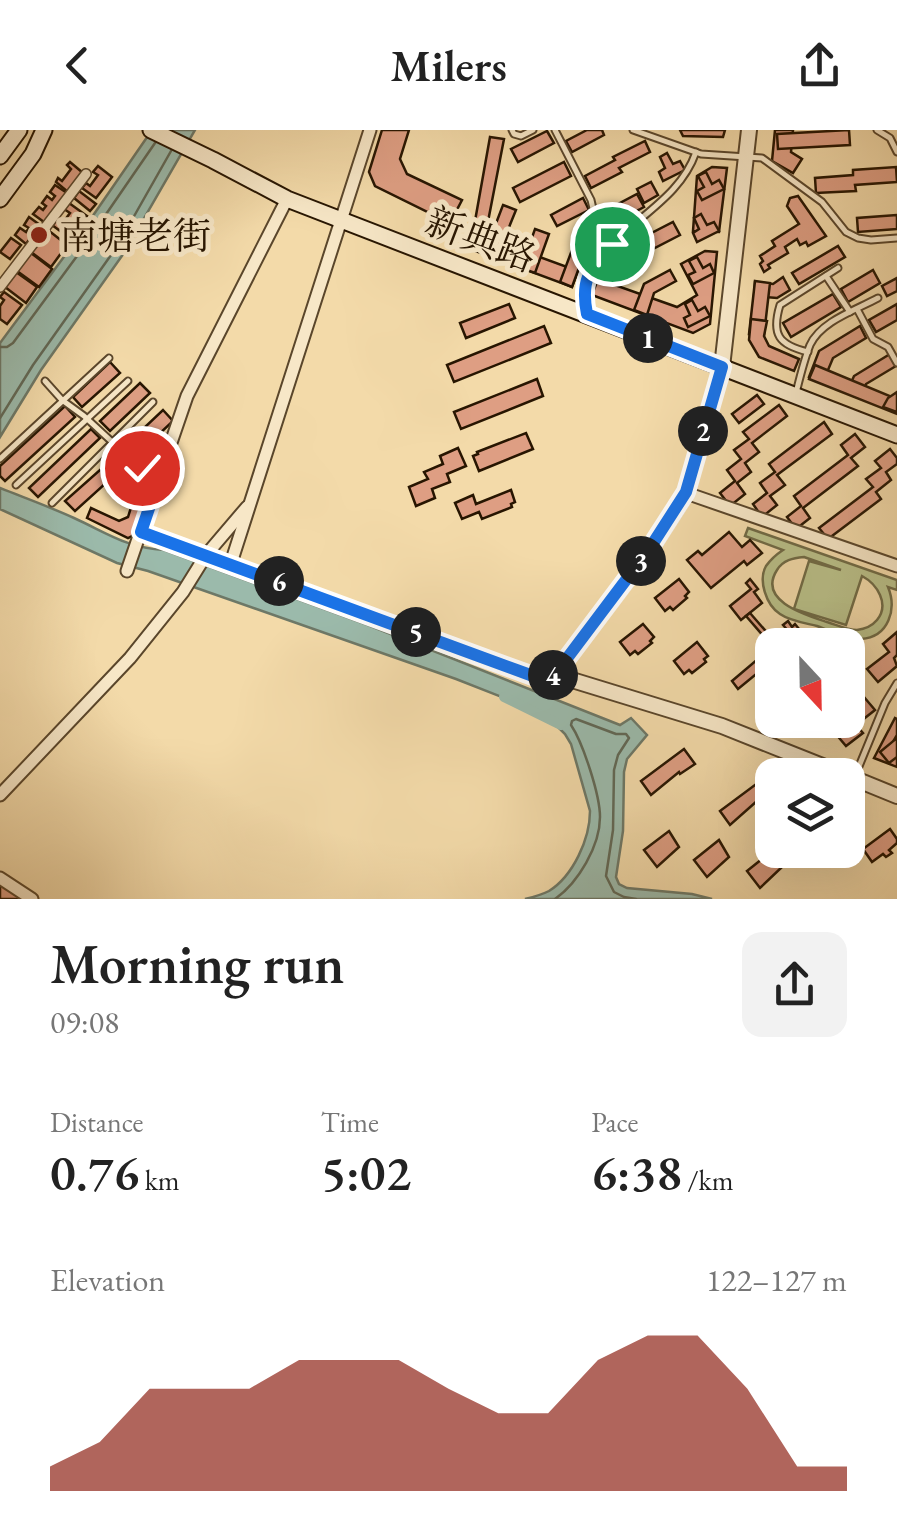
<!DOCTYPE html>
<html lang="en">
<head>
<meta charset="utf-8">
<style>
	body { margin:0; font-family:"EB Garamond","Noto Serif SC",serif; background:#f2f2f2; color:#222; height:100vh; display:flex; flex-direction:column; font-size:38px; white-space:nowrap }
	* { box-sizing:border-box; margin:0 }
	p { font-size:32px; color:#767676 }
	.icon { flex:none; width:55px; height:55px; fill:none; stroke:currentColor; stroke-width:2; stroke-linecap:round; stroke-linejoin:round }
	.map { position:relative; height:769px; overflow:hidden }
	.side { display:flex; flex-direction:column; background:#fff; flex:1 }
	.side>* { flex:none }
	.needle { width:65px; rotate:158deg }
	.tools { position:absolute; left:755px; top:498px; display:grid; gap:20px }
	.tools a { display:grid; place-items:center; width:110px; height:110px; border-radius:20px; background:#fff; box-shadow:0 10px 40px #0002; font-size:50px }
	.pin { position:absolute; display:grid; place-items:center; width:85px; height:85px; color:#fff; margin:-42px; border:5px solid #fff; border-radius:50%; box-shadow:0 2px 10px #0007 }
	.km { position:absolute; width:50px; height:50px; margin:-25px; border-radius:50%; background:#222; color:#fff; font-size:28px; line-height:50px; text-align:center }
	.round { display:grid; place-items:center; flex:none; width:105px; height:105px; border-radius:20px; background:#f2f2f2 }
	.headline { display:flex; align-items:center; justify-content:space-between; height:170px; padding:0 50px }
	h1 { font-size:55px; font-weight:600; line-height:75px }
	.figures { display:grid; grid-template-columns:repeat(3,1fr); gap:15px; height:170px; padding:10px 50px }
	.figures div { display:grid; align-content:center }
	.figures b { font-size:50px; font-weight:600 }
	.figures small { font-size:28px; font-weight:400 }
	.figures p { font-size:28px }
	.chart { height:280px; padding:20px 50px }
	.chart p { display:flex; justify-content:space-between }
	.chart svg { width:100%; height:180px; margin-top:10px; fill:#8f2418; opacity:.7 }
	header { display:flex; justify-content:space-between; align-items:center; height:130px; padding:0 50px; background:#fff; font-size:45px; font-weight:600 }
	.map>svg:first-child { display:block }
	.green { fill:#b9c089; stroke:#706a45; stroke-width:2.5; fill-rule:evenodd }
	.water { fill:#9bbaab; stroke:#6d7867; stroke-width:2.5 }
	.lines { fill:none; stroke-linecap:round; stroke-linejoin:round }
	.shore { stroke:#616856; stroke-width:2.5 }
	.canal { stroke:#9bbaab; stroke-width:10 }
	.building { fill:#de9e83; stroke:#271501; stroke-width:2.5 }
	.service-casing { stroke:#5a462b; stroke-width:9 }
	.pedestrian-casing { stroke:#5a462b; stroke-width:12 }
	.minor-casing { stroke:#5a462b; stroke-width:15 }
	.tertiary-casing { stroke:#5a462b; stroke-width:18 }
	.secondary-casing { stroke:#271501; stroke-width:19 }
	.service { stroke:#f7e7c7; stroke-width:5 }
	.pedestrian { stroke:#f7e7c7; stroke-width:9 }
	.minor { stroke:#f7e7c7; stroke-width:11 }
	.tertiary { stroke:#f7e7c7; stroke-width:14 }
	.secondary { stroke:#f7e7c7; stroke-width:15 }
	.route-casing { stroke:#fff; stroke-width:20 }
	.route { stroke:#1a73e8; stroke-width:12 }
	.poi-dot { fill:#8f2418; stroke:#f7e7c7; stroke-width:4 }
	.labels { text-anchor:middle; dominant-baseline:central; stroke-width:10; stroke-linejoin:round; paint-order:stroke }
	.poi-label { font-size:38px; fill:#271501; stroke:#f7e7c7; text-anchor:start }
	.street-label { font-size:38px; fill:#271501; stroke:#f7e7c7 }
</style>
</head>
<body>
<header><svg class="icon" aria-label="back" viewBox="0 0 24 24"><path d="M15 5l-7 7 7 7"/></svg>Milers<svg class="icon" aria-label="share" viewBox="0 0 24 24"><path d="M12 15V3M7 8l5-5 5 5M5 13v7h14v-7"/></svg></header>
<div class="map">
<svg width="897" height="769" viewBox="0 0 897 769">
	<rect width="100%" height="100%" fill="#f3daa9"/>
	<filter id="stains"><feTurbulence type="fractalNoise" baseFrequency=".002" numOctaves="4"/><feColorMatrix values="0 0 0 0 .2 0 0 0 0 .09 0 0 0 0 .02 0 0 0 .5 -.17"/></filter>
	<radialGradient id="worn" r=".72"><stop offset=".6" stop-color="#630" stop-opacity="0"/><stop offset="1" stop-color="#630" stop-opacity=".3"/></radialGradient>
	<path class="green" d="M748,398l149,52v10l-9,-3c9,22 1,50 -27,52 -14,0 -31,-8 -44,-13 -12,-3 -27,-5 -37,-12 -14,-9 -22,-34 -14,-48 5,-7 11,-12 17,-16l-38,-14zM804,427l37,13 -32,-9 -15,48 52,16 16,-49c15,8 28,28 15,44 -5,6 -12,9 -20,10 -10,0 -20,-5 -30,-8 -21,-7 -70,-21 -50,-52 6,-10 16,-12 27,-13z"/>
	<g class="water">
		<polygon points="152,0 195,0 124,123 41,240 0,307 0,213 72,116"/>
		<path d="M0,358c25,10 50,19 74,30 33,15 53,30 90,32l204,75 252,100 11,-7 16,17 -20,24 -3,13 -1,59 -7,46 3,7 8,4 65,6 20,5h-187c8,-2 16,-4 24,-8 24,-15 41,-52 41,-80l-19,-67 -6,-10 -20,-20 -89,-35 -308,-108 -31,-8 -117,-54z"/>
	</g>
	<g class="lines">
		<g class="shore">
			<polyline points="0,217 7,217 13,213 80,122 155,13"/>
			<polyline points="0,288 33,235 116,118 171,21"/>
			<path d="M555,769c23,-16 45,-53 45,-82 0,-22 -17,-74 -29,-92l1,-4 4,-2 40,15h10l3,4 -11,17 -4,15 -1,60 -7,46 8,16 10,5 12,2"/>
		</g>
		<polyline class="canal" points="504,567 561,595"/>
	</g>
	<g class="building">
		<polygon points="382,0 409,0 400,29 407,44 462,70 450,93 375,56 369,42"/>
		<polygon points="587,0 602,0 604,5 572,22 566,11"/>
		<polygon points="680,0 725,0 723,7 683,6"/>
		<polygon points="775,0 793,0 791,22 802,29 793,43 772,31"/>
		<polygon points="849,0 850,15 778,19 777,4"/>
		<polygon points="547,1 554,13 518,32 511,19"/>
		<polygon points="490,7 504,9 485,107 578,141 572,157 470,119"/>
		<polygon points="645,11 650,22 619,38 622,42 591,58 585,46 615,30 613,27"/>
		<polygon points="667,23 673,34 680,31 685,40 663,51 659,42 665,38 660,27"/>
		<polygon points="70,32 83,43 68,62 56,52 58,48 62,51 71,39 67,35"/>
		<polygon points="564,32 571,46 520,72 513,58"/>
		<polygon points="98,36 112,47 96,68 82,58 86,53 90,56 98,45 93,42"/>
		<polygon points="712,37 727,38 719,102 693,101 697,46"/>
		<polygon points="896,37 897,52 855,55 856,61 816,63 815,48 853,45 853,40"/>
		<polygon points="706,42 712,54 719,50 724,59 702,70 697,61 704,57 698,46"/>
		<polygon points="651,52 658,65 644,73 637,59"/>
		<polygon points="55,55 67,63 44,92 33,84 39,77 43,80 46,76 42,73 47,66 52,70 55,66 50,62"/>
		<polygon points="79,61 96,74 90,81 74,68"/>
		<polygon points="637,64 644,77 610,95 603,82"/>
		<polygon points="798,66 826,106 808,116 806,112 800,115 797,109 785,117 788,123 768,135 770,138 764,142 760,134 763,131 760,126 775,116 772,111 799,94 787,76 790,68"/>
		<polygon points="583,68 589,80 557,96 551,85"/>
		<polygon points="69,73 87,86 71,109 52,95 56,90 62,94 70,83 64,79"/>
		<polygon points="503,75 516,80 503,112 507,114 500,130 487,125 493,110 490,109"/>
		<polygon points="701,84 707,95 714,92 719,101 697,112 693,103 699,99 694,88"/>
		<polygon points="897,85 897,99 858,102 857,88"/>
		<polygon points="29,87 40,95 26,114 15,105 20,98 26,102 29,98 24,95"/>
		<polygon points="594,90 606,112 592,119 580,97"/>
		<polygon points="673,92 680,105 645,123 638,110"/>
		<polygon points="535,99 549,104 535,143 521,138"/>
		<polygon points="48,100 67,115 51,137 31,122"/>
		<polygon points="11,108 21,115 10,129 0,122"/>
		<polygon points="838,116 845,127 799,154 792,143"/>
		<polygon points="618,118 632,123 626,139 621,137 609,170 597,165 609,134 611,135"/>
		<polygon points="572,120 584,124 572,157 560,152"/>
		<polygon points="705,121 717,122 710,194 693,203 592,165 598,149 677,177 697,165 681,134"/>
		<polygon points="31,123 52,139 39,157 17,141"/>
		<polygon points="697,127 703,138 710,134 714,143 693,154 688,145 695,142 689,131"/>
		<polygon points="670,140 676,151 654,163 647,185 634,180 644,154"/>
		<polygon points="873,140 880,153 848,172 841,159"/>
		<polygon points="16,142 37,157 26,173 5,157"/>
		<polygon points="783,147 790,160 777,168 754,166 755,152 773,154"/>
		<polygon points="897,148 897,161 887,166 882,156"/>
		<polygon points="755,151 770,153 764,205 749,204"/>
		<polygon points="4,162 22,175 7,194 0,189 0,176 4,170 0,167"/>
		<polygon points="833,164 841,177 791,207 783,193"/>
		<polygon points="692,170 698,181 705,177 710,186 688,197 684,188 690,185 685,174"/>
		<polygon points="509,174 515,188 466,208 460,193"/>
		<polygon points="897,174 897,190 876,202 869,190"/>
		<polygon points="751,189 767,191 764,206 769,216 799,229 794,241 759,227 749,210"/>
		<polygon points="544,196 551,213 454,252 447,235"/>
		<polygon points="860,196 866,208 833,228 823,252 809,247 819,221"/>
		<polygon points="890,224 896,236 866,254 861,268 847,262 854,246"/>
		<polygon points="110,232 120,243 82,277 73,267"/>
		<polygon points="815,235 897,269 897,284 809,249"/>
		<polygon points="537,249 543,266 461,299 454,282"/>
		<polygon points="140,253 150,263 110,301 100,291"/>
		<polygon points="897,262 897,282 883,277 888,268"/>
		<polygon points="757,265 764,274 739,293 732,284"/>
		<polygon points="779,275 787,286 752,313 759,322 745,333 751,342 737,353 745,364 730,376 720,363 735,351 727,340 741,329 734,320 749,309 743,302"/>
		<polygon points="65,276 75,287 5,351 0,346 0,336"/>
		<polygon points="163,280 173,291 136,326 126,315"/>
		<polygon points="824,292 832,304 777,345 785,355 770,366 777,375 762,387 753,374 767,363 760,353 775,342 769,334"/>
		<polygon points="91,299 100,308 38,367 29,358"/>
		<polygon points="526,303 533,319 479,341 473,326 478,324 477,322"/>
		<polygon points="855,304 865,317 851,328 858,336 803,378 810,388 796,399 787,387 801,376 794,366 848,325 841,315"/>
		<polygon points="458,318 466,336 447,344 450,352 432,359 435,368 416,376 409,357 428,349 424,342 443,334 440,326"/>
		<polygon points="890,319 897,328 897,334 886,342 891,350 876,362 881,369 828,409 819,398 873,357 866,349 881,338 875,331"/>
		<polygon points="118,324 127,334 75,381 65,371"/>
		<polygon points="139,352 152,356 136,404 128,408 87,388 91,378 119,391 128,387"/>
		<polygon points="511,360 515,372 511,374 512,377 482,389 479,382 462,389 455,373 473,365 476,374"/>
		<polygon points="729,402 742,417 750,410 762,423 747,435 744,431 711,458 687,430 698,421 702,425"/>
		<polygon points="679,449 689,462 685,466 687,468 673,480 670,477 665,481 655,468"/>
		<polygon points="750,449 758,459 754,462 762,473 741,490 730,476 751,459 746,453"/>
		<polygon points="750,483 777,514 775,515 772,516 746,486"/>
		<polygon points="788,491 792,497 795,494 804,505 791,515 775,515 790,503 783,495"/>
		<polygon points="643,494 654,507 650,511 652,513 638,524 635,521 630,525 620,512"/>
		<polygon points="897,502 897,525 894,528 897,536 878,552 867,539 889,522 883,514"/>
		<polygon points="697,512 708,526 704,529 706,532 692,543 689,540 684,544 674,531"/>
		<polygon points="848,514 857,526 848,534 847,515"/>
		<polygon points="772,517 772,531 738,559 732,551"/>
		<polygon points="864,567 875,580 856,595 863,603 846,616 835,603 852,590 848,581"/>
		<polygon points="895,588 897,589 897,605 894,610 897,611 897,637 874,628"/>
		<polygon points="897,608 897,627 889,633 880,622"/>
		<polygon points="684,619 695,634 680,644 679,642 651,665 641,651"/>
		<polygon points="763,649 772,664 759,674 757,671 730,695 720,681"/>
		<polygon points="890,699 897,709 897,713 889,720 892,723 886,727 883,724 872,732 863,719"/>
		<polygon points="669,701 679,717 657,737 644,720"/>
		<polygon points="719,710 729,727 707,747 694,730"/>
		<polygon points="772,721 782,737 760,758 747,741"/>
		<polygon points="0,754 22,769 0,769"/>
	</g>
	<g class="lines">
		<g class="service-casing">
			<g id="service">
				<polyline points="512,0 514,4 521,6 533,0"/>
				<polyline points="555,0 591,70 594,83 612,114"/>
				<polyline points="633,0 701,24 762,28 822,72 846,102 858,108 871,110 897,108"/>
				<polyline points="877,0 890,8 897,22"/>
				<polyline points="826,146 850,182"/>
				<polyline points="857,179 873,209 888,217 897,233"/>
				<path d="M586,180c-2,-13 -3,-27 3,-40 4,-6 11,-12 16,-18 30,-35 75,-54 91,-100"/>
				<path d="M808,222c-29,-7 -37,-17 -28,-47l58,-37"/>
				<polyline points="45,251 62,270 84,286 136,334 142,338 159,340"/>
				<path d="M796,263c4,-16 8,-33 14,-48 11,-24 46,-35 68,-47"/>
				<polyline points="0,329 109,228"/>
				<polyline points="16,355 128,251"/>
				<polyline points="52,373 153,272"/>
				<polyline points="855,646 885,573 897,553"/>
			</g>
		</g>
		<g class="pedestrian-casing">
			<polyline id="pedestrian" points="0,157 86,44"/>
		</g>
		<g class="minor-casing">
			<g id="minor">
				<polyline points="686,363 897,436"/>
				<polyline points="141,402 231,433 370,0"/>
				<polyline points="231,433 533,546 553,545 563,538"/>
				<polyline points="127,441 187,266 287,69"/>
				<polyline points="0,665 130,528 183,462 206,425 247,377"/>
				<polyline points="0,748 32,769"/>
			</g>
		</g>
		<g class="tertiary-casing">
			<g id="tertiary">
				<polyline points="749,0 722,237 686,363 650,419 565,531 564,544 572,550 722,596 845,645"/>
				<polyline points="848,646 897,666"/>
			</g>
		</g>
		<g class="secondary-casing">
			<g id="secondary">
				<polyline points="151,0 213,30 287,69 897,305"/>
				<polyline points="0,26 19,0"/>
				<polyline points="0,69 33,24 44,0"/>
			</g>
		</g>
		<use href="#service" class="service"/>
		<use href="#pedestrian" class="pedestrian"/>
		<use href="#minor" class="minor"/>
		<use href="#tertiary" class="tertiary"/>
		<use href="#secondary" class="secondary"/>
	</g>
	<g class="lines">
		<g class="route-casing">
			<path id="route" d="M142,338l20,2 -21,62 392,144c14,2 28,0 32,-15l85,-113 36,-56 36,-125 -135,-53c-7,-35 3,-45 25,-70"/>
		</g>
		<use href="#route" class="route"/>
	</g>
	<circle class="poi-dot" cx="39" cy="105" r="10"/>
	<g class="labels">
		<g class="poi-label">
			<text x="59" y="105">南塘老街</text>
		</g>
		<g class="street-label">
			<text transform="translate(481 109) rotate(21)">新典路</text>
		</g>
	</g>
	<rect width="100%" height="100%" filter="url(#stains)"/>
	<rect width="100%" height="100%" fill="url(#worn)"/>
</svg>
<div class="tools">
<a><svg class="needle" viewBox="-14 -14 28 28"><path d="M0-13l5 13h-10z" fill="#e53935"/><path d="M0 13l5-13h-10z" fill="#767676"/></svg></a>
<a><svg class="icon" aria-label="layers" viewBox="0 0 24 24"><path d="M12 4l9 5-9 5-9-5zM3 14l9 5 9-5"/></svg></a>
</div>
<div class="pin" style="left:612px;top:114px;background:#1e9e55"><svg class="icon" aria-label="arrive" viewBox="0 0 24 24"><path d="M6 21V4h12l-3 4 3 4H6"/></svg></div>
<div class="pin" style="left:142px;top:338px;background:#d93025"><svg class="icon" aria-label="check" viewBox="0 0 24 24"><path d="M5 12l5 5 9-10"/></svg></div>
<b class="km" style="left:648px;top:208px">1</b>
<b class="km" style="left:703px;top:301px">2</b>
<b class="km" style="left:641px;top:431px">3</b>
<b class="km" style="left:553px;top:545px">4</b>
<b class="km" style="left:416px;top:502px">5</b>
<b class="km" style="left:279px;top:451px">6</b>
</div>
<section class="side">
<div class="headline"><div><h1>Morning run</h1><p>09:08</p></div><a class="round"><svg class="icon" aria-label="share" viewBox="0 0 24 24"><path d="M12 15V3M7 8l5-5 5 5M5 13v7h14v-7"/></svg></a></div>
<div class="figures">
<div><p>Distance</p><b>0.76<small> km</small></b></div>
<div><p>Time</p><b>5:02</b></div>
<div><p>Pace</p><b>6:38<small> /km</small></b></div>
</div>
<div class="chart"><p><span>Elevation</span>122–127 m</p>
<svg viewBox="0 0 160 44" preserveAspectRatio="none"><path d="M0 44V38L10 32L20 19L30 19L40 19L50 12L60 12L70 12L80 19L90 25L100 25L110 12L120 6L130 6L140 19L150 38L160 38V44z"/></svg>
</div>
</section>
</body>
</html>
